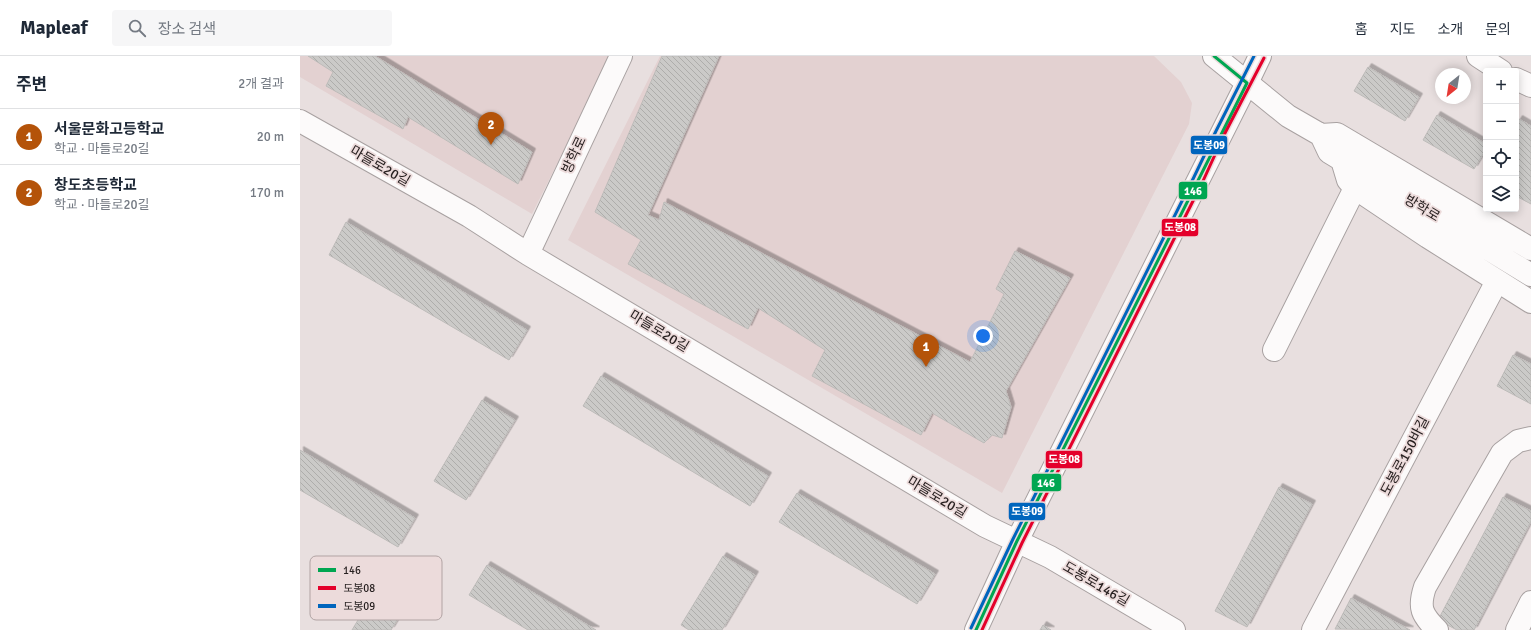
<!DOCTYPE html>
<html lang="ko">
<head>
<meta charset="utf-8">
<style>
	:root { --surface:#fff; --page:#f6f6f7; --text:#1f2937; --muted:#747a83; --line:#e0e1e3; --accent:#b45309 }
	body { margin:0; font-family:Signika,"Noto Sans KR",sans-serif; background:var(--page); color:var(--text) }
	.controls { position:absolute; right:12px; top:12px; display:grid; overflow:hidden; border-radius:4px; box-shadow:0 2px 10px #0003 }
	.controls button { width:36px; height:36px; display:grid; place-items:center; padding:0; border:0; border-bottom:1px solid var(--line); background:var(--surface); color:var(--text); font:20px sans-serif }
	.compass { position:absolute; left:1135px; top:12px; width:36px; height:36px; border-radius:50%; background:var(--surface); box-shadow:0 2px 10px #0003; rotate:210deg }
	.you { position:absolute; left:683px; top:280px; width:14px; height:14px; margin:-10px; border:3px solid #fff; border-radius:50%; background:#1a73e8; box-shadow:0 0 0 6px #1a73e833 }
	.badge { display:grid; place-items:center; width:26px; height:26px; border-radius:50%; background:var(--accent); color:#fff; font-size:13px; font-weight:700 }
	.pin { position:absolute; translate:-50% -33px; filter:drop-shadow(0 1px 2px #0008) }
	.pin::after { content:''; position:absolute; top:21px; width:14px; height:12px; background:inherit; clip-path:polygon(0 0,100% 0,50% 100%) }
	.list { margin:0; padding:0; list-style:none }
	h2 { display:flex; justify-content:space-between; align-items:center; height:52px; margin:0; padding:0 16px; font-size:17px }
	h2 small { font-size:13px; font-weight:400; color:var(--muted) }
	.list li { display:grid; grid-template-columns:26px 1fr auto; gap:12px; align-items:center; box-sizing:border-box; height:56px; padding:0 16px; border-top:1px solid var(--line) }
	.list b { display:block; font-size:15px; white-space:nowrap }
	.list p { margin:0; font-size:13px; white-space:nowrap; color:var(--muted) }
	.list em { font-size:13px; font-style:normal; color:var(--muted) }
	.icon { flex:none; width:22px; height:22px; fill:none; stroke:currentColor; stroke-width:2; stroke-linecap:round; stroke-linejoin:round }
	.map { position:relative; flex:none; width:1231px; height:574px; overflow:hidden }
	header { display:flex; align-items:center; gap:24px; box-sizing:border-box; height:56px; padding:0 20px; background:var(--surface); border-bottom:1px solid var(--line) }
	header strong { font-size:19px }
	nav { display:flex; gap:22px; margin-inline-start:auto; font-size:14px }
	.search { width:280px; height:36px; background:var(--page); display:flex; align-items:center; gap:10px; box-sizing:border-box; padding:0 14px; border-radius:4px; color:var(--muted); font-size:15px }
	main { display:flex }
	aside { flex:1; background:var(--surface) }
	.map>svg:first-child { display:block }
	.built { fill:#e3d1d1 }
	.building { fill:url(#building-back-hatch); stroke:#bdbbb9; filter:url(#shadow) }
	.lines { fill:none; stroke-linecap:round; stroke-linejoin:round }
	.minor-casing { stroke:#a8a1a1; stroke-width:24 }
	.major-casing { stroke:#a8a1a1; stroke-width:24 }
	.minor { stroke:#fcfafa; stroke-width:22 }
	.major { stroke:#fcfafa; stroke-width:22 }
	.bus-1-casing { stroke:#ecdbdb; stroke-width:6 }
	.bus-2-casing { stroke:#ecdbdb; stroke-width:6 }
	.bus-3-casing { stroke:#ecdbdb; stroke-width:6 }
	.bus-1 { stroke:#00a651; stroke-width:3 }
	.bus-2 { stroke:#e4002b; stroke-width:3 }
	.bus-3 { stroke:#0065bd; stroke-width:3 }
	.labels { text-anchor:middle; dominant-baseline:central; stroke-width:3.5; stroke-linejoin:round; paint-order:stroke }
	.street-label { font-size:14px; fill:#261f1f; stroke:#ecdbdb }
	.key { fill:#ecdbdb; stroke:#b1a3a3; stroke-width:1 }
	.key-label { font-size:11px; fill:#261f1f }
	.line-badge { stroke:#ecdbdb; stroke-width:1.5 }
	.badge-label { font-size:11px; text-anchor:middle; font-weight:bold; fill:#fff }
</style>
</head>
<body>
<header>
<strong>Mapleaf</strong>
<div class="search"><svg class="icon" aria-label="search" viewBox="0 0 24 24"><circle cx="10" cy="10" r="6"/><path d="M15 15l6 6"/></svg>장소 검색</div>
<nav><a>홈</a><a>지도</a><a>소개</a><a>문의</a></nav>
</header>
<main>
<aside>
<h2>주변<small>2개 결과</small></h2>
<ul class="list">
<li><span class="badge">1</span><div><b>서울문화고등학교</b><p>학교 · 마들로20길</p></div><em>20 m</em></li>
<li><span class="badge">2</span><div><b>창도초등학교</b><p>학교 · 마들로20길</p></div><em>170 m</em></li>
</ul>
</aside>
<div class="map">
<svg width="1231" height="574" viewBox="0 0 1231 574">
	<defs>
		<pattern id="building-back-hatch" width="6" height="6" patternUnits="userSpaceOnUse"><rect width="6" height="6" fill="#cbcac8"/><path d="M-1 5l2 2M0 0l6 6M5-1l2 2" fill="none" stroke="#aeadab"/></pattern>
		<filter id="shadow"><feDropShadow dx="3.5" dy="-3.5" stdDeviation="0" flood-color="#0004"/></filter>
	</defs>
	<rect width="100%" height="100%" fill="#e8dfdf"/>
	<path class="built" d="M 0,0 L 311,0 L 232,158 L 0,21 Z
		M 360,0 L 854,0 L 881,26 L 892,47 L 889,68 L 702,437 L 268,184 Z"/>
	<path class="building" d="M 8,0 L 75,0 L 232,96 L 218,128 L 108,61 L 103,73 L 26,30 L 33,16 Z
		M 362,0 L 419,0 L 348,159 L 359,164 L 364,146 L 670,306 L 704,238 L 696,233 L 715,195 L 770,222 L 706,335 L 711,351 L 702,382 L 692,379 L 684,387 L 632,357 L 621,379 L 512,320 L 525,294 L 458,252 L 448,273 L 328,208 L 341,184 L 295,156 Z
		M 1068,11 L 1119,41 L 1105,65 L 1054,35 Z
		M 1137,59 L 1186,88 L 1186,93 L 1174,113 L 1123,84 Z
		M 1219,63 L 1231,70 L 1231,148 L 1216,140 L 1216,68 Z
		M 46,166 L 227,274 L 209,304 L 29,199 Z
		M 1213,299 L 1231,308 L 1231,348 L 1197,330 Z
		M 301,320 L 468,420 L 450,450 L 283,350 Z
		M 182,344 L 215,364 L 166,444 L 134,425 Z
		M 0,394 L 115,462 L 98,491 L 0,434 Z
		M 979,431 L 1012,448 L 947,571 L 915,555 Z
		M 497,437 L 635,518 L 617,548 L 479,466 Z
		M 1203,441 L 1231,455 L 1231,465 L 1174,574 L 1157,574 L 1138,564 Z
		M 423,500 L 455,519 L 422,574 L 389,574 L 381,569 Z
		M 187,509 L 296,574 L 228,574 L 169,539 Z
		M 82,524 L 111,541 L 91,574 L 52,574 Z
		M 1051,542 L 1110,574 L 1035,573 Z
		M 743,569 L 751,574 L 740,574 Z"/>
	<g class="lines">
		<g class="minor-casing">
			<path id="minor" d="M 1178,0 L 1201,15
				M 1216,23 L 1231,30
				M 0,65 L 169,160 L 228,198 L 685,470 L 750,501 L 874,574
				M 228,198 L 321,0
				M 974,294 L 1055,132
				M 676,574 L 717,485 L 947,27
				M 1013,574 L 1197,225
				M 1137,574 C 1122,559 1118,552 1125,531 L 1202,397 L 1218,385 L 1231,382
				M 1217,574 L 1231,546"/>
		</g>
		<g class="major-casing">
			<path id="major" d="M 914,0 L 988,60 L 1021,79 L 1037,78 L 1231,193
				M 947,27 L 960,0
				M 1021,79 L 1029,96 L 1231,219
				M 1042,104 L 1048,124 L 1055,132 L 1128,181 L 1231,246"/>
		</g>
		<use href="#minor" class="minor"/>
		<use href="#major" class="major"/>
		<g class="bus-1-casing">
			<path id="bus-1" d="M 676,574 L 717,485 L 947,27 L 914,0"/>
		</g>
		<g class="bus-2-casing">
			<path id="bus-2" d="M 682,574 L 722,487 L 903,125 L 924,79 L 964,2"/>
		</g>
		<g class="bus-3-casing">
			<path id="bus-3" d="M 671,572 L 713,483 L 894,121 L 916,75 L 954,0"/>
		</g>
		<use href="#bus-1" class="bus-1"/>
		<use href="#bus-2" class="bus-2"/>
		<use href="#bus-3" class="bus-3"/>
	</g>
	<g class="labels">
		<g class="street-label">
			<text transform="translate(274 99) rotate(-65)">방학로</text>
			<text transform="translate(80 110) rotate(30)">마들로20길</text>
			<text transform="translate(1122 152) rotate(31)">방학로</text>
			<text transform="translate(359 275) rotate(31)">마들로20길</text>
			<text transform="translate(1105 400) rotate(-62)">도봉로150바길</text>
			<text transform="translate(637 441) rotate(31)">마들로20길</text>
			<text transform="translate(796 528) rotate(30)">도봉로146길</text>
		</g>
	</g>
	<rect x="10" y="500" width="132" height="64" rx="6" class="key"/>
	<rect x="18" y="512" width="18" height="4" fill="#00a651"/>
	<rect x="18" y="530" width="18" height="4" fill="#e4002b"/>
	<rect x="18" y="548" width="18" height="4" fill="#0065bd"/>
	<g class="key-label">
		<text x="43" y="518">146</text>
		<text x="43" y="536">도봉08</text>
		<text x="43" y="554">도봉09</text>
	</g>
	<g class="line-badge">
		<rect x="890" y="79" width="38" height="20" rx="4" fill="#0065bd"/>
		<rect x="878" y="125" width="30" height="19" rx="4" fill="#00a651"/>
		<rect x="861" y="162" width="38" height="19" rx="4" fill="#e4002b"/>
		<rect x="745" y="394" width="38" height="19" rx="4" fill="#e4002b"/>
		<rect x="731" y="417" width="31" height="19" rx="4" fill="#00a651"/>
		<rect x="708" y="446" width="38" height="19" rx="4" fill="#0065bd"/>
	</g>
	<g class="badge-label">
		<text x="909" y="93">도봉09</text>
		<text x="893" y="139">146</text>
		<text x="880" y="175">도봉08</text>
		<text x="764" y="407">도봉08</text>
		<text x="746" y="431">146</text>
		<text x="727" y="459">도봉09</text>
	</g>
</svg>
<div class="controls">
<button>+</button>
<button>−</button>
<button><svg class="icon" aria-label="locate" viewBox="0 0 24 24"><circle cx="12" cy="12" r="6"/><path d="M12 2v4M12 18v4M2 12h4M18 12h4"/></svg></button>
<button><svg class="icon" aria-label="layers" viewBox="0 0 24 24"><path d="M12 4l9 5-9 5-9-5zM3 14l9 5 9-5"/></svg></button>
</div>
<svg class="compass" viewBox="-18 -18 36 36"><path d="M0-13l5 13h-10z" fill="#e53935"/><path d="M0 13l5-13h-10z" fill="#747a83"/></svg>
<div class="you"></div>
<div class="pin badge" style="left:626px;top:311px">1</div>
<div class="pin badge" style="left:191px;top:89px">2</div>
</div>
</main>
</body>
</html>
